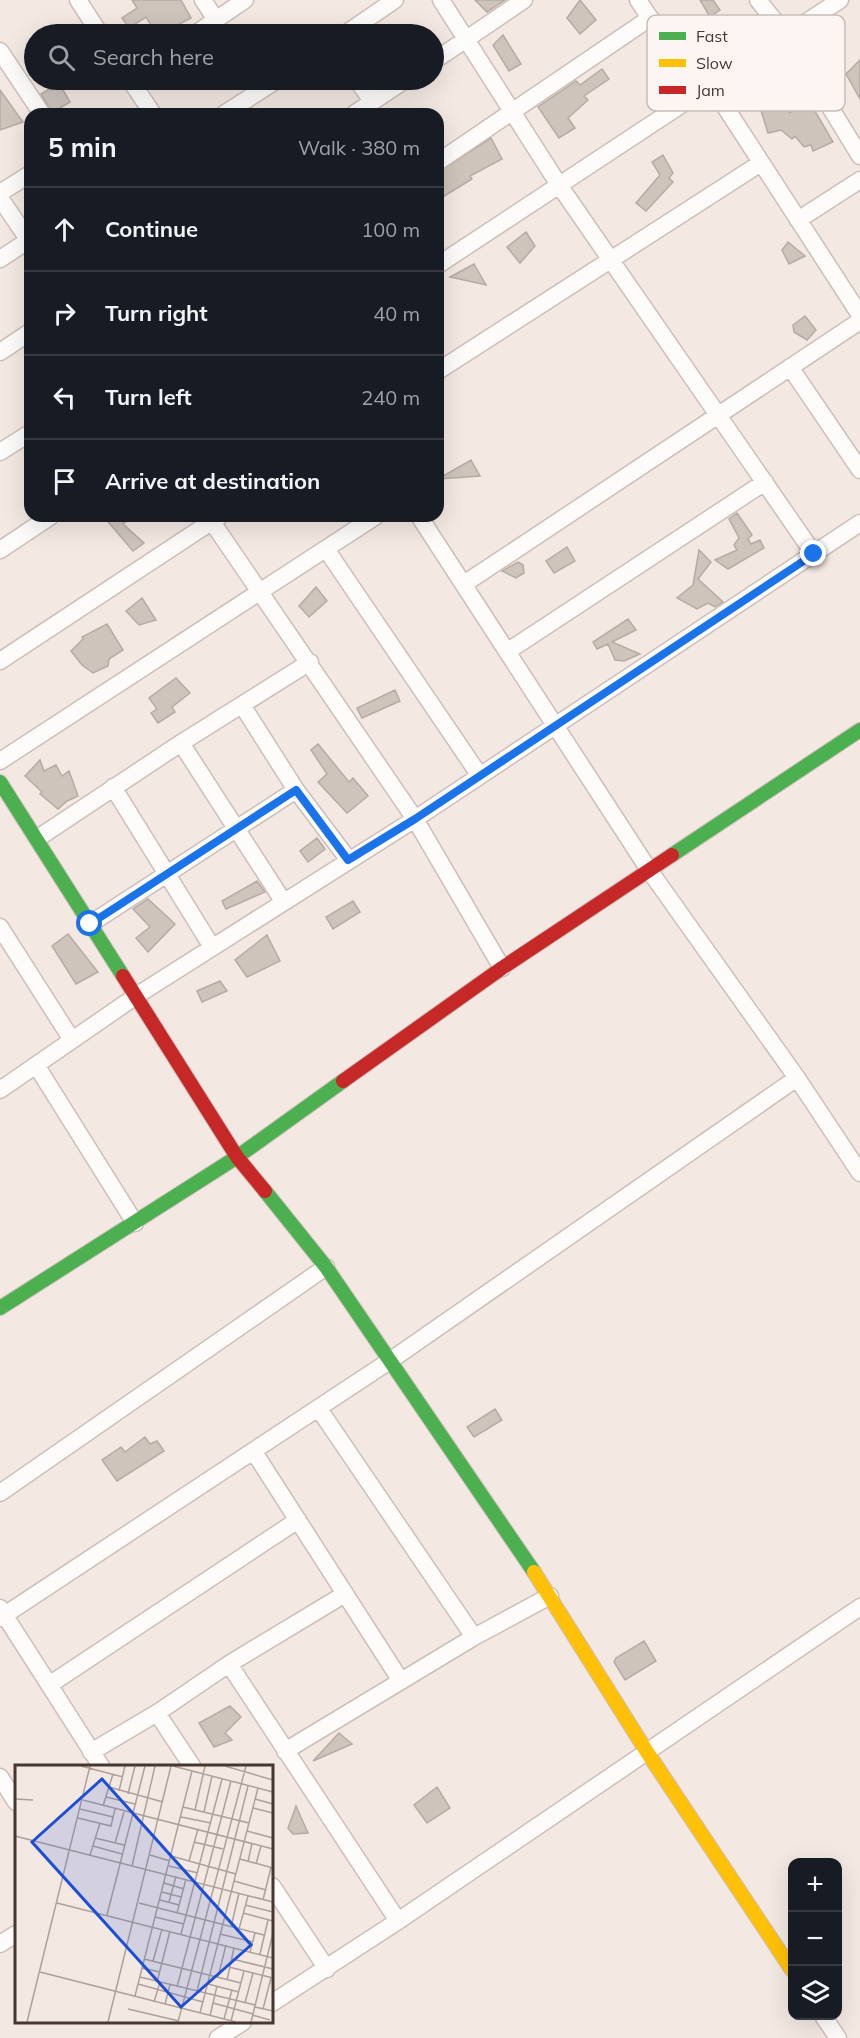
<!DOCTYPE html>
<html lang="en">
<head>
<meta charset="utf-8">
<style>
	:root { --surface:#171b24; --page:#20242c; --text:#f1f3f6; --muted:#9ea1a6; --line:#363941 }
	body { margin:0; font-family:Mulish,sans-serif; background:var(--page); color:var(--text) }
	.controls { position:absolute; right:18px; bottom:18px; display:grid; overflow:hidden; border-radius:12px; box-shadow:0 6px 24px #0002 }
	.controls button { width:54px; height:54px; display:grid; place-items:center; padding:0; border:0; border-bottom:2px solid var(--line); background:var(--surface); color:var(--text); font:30px sans-serif }
	.stop { position:absolute; width:18px; height:18px; margin:-14px; border:4px solid #1a73e8; border-radius:50%; background:#fff }
	.stop.end { background:#1a73e8; border-color:#fff; box-shadow:0 2px 6px #0008 }
	.list { margin:0; padding:0; list-style:none }
	h2 { display:flex; justify-content:space-between; align-items:center; height:78px; margin:0; padding:0 24px; font-size:26px }
	h2 small { font-size:20px; font-weight:400; color:var(--muted) }
	.list li { display:grid; grid-template-columns:39px 1fr auto; gap:18px; align-items:center; box-sizing:border-box; height:84px; padding:0 24px; border-top:2px solid var(--line) }
	.list b { display:block; font-size:22px; white-space:nowrap }
	.list em { font-size:20px; font-style:normal; color:var(--muted) }
	.icon { flex:none; width:33px; height:33px; fill:none; stroke:currentColor; stroke-width:2; stroke-linecap:round; stroke-linejoin:round }
	.map { position:relative; flex:none; width:860px; height:2038px; overflow:hidden }
	.search { position:absolute; background:var(--surface); box-shadow:0 6px 24px #0002; left:24px; top:24px; width:420px; height:66px; display:flex; align-items:center; gap:15px; box-sizing:border-box; padding:0 21px; border-radius:33px; color:var(--muted); font-size:22px }
	.panel { position:absolute; background:var(--surface); box-shadow:0 6px 24px #0002; left:24px; top:108px; width:420px; height:414px; border-radius:18px }
	.map>svg:first-child { display:block }
	.building { fill:#cec4bc; stroke:#b5aca4; stroke-width:1.5 }
	.lines { fill:none; stroke-linecap:round; stroke-linejoin:round }
	.street-casing { stroke:#ccbfba; stroke-width:19 }
	.fast-casing { stroke:#ccbfba; stroke-width:16 }
	.slow-casing { stroke:#ccbfba; stroke-width:16 }
	.jam-casing { stroke:#ccbfba; stroke-width:16 }
	.street { stroke:#fdfcfb; stroke-width:16 }
	.fast { stroke:#4caf50; stroke-width:14 }
	.slow { stroke:#ffc107; stroke-width:14 }
	.jam { stroke:#c62828; stroke-width:14 }
	.route { stroke:#1a73e8; stroke-width:8 }
	.inset-road { fill:none; stroke:#aea19b; stroke-width:1.5 }
	.view { fill:#1d4ed8; fill-opacity:0.15; stroke:#1d4ed8; stroke-width:3 }
	.inset-edge { fill:none; stroke:#463730; stroke-width:3 }
	.key { fill:#fdf5f2; stroke:#c6bcb8; stroke-width:1.5 }
	.key-label { font-size:16px; fill:#463730 }
</style>
</head>
<body>
<div class="map">
<svg width="860" height="2038" viewBox="0 0 860 2038">
	<rect width="100%" height="100%" fill="#f4e8e2"/>
	<path class="building" d="M 132,0 L 181,0 L 191,18 L 170,29 L 167,26 L 156,33 L 146,17 L 129,28 L 122,18 L 137,8 Z
		M 475,0 L 505,0 L 487,12 Z
		M 580,0 L 596,20 L 580,34 L 567,18 Z
		M 700,0 L 713,0 L 720,10 L 710,17 Z
		M 503,35 L 521,64 L 509,71 L 493,45 Z
		M 860,60 L 860,99 L 846,74 Z
		M 602,69 L 609,79 L 584,96 L 588,100 L 568,118 L 575,128 L 559,138 L 538,107 L 576,81 L 580,85 Z
		M 59,83 L 70,102 L 52,113 L 41,94 Z
		M 0,90 L 23,122 L 0,130 Z
		M 778,94 L 790,113 L 808,99 L 833,142 L 813,151 L 811,145 L 804,147 L 795,136 L 792,139 L 781,130 L 768,133 L 758,101 Z
		M 491,138 L 502,159 L 470,176 L 472,179 L 438,200 L 438,172 Z
		M 663,155 L 673,173 L 669,178 L 673,182 L 646,211 L 636,203 L 660,175 L 652,162 Z
		M 526,232 L 535,246 L 520,263 L 507,247 Z
		M 788,242 L 805,256 L 789,264 L 782,250 Z
		M 474,264 L 486,285 L 450,277 Z
		M 805,316 L 816,330 L 807,340 L 794,332 L 793,325 Z
		M 471,460 L 480,476 L 438,479 Z
		M 737,513 L 752,535 L 748,539 L 751,544 L 760,540 L 764,548 L 728,569 L 715,560 L 737,550 L 734,545 L 739,538 L 729,519 Z
		M 103,516 L 133,516 L 123,524 L 144,543 L 133,551 Z
		M 567,547 L 575,561 L 554,573 L 546,561 Z
		M 699,550 L 711,562 L 698,579 L 723,602 L 715,607 L 708,603 L 697,609 L 677,598 L 693,585 Z
		M 518,562 L 523,565 L 524,573 L 516,578 L 502,571 Z
		M 316,587 L 327,601 L 309,617 L 299,606 Z
		M 142,598 L 156,620 L 139,625 L 126,611 Z
		M 628,619 L 636,630 L 612,642 L 640,654 L 624,661 L 615,660 L 608,644 L 597,649 L 593,642 Z
		M 107,624 L 123,650 L 109,659 L 108,666 L 93,673 L 82,665 L 71,651 L 83,639 L 82,637 Z
		M 176,678 L 190,693 L 172,707 L 175,712 L 158,723 L 151,713 L 157,709 L 149,698 Z
		M 395,690 L 400,701 L 362,718 L 357,708 Z
		M 318,744 L 349,782 L 353,778 L 368,796 L 347,813 L 318,782 L 327,774 L 311,750 Z
		M 40,760 L 44,771 L 56,765 L 62,776 L 69,771 L 78,796 L 67,801 L 58,809 L 40,794 L 42,792 L 25,776 Z
		M 317,838 L 325,849 L 308,862 L 300,851 Z
		M 257,881 L 265,892 L 226,909 L 222,901 Z
		M 148,899 L 175,924 L 148,952 L 136,938 L 150,927 L 133,909 Z
		M 353,901 L 360,912 L 333,929 L 326,917 Z
		M 68,934 L 98,972 L 76,984 L 52,946 Z
		M 267,935 L 280,961 L 247,977 L 235,960 Z
		M 220,981 L 227,991 L 202,1002 L 197,991 Z
		M 495,1409 L 502,1420 L 474,1437 L 467,1427 Z
		M 145,1437 L 150,1444 L 157,1441 L 164,1451 L 117,1481 L 102,1460 L 121,1447 L 125,1452 Z
		M 644,1641 L 656,1661 L 625,1680 L 614,1662 L 616,1658 Z
		M 230,1706 L 241,1717 L 225,1733 L 232,1740 L 214,1747 L 199,1723 Z
		M 339,1733 L 352,1744 L 313,1761 Z
		M 437,1787 L 450,1808 L 427,1823 L 414,1805 Z
		M 296,1806 L 308,1833 L 293,1834 L 288,1828 Z"/>
	<g class="lines">
		<g class="street-casing">
			<path id="street" d="M 78,0 L 100,34
				M 203,0 L 216,20
				M 441,0 L 559,185 L 814,554
				M 638,0 L 650,18 L 711,85 L 860,315
				M 758,0 L 786,35 L 860,156
				M 195,34 L 245,0
				M 345,34 L 395,0
				M 0,51 L 42,114
				M 434,61 L 524,0
				M 130,80 L 153,114
				M 357,80 L 372,101
				M 224,114 L 277,80
				M 354,114 L 405,80
				M 438,162 L 650,18
				M 0,193 L 30,174
				M 0,198 L 30,242
				M 798,220 L 860,180
				M 0,259 L 29,240
				M 438,265 L 840,0
				M 0,352 L 30,332
				M 790,367 L 860,470
				M 438,371 L 761,163
				M 0,452 L 30,433
				M 208,516 L 415,819 L 502,968
				M 419,516 L 649,870 L 797,1078 L 860,1173
				M 326,549 L 480,776
				M 0,550 L 51,516
				M 464,584 L 860,321
				M 508,651 L 765,482
				M 0,661 L 220,516
				M 242,705 L 296,790 L 348,859
				M 181,743 L 283,901
				M 0,761 L 376,516
				M 113,787 L 212,947
				M 38,838 L 181,743 L 310,662
				M 90,924 L 296,790
				M 0,927 L 72,1040
				M 36,1065 L 135,1223
				M 0,1090 L 136,996 L 415,819 L 860,523
				M 319,1409 L 474,1637
				M 254,1452 L 401,1681
				M 0,1493 L 326,1267
				M 0,1608 L 101,1766
				M 0,1618 L 391,1360 L 797,1078
				M 229,1664 L 345,1594
				M 49,1685 L 298,1520
				M 157,1713 L 192,1766
				M 285,1751 L 474,1637 L 550,1596
				M 91,1752 L 157,1713 L 229,1664 L 398,1921
				M 0,1777 L 16,1802
				M 272,1886 L 327,1969
				M 0,1944 L 16,1934
				M 272,2003 L 398,1921 L 860,1607
				M 823,2016 L 838,2038
				M 218,2038 L 243,2022"/>
		</g>
		<g class="fast-casing">
			<path id="fast" d="M 0,782 L 123,976
				M 672,855 L 860,730
				M 265,1191 L 326,1267 L 534,1572
				M 0,1308 L 237,1157 L 343,1081"/>
		</g>
		<g class="slow-casing">
			<path id="slow" d="M 534,1572 L 647,1752 L 792,1970"/>
		</g>
		<g class="jam-casing">
			<path id="jam" d="M 123,976 L 237,1157 L 265,1191
				M 343,1081 L 502,968 L 672,855"/>
		</g>
		<use href="#street" class="street"/>
		<use href="#fast" class="fast"/>
		<use href="#slow" class="slow"/>
		<use href="#jam" class="jam"/>
	</g>
	<g class="lines">
		<path class="route" d="M 90,924 L 296,790 L 348,860 L 415,819 L 814,554"/>
	</g>
	<g transform="translate(15 1765)">
		<rect width="258" height="258" fill="#f4e8e2"/>
		<path class="inset-road" d="M 66,1 L 108,12M 158,1 L 258,27M 210,1 L 258,15M 94,22 L 148,37M 104,26 L 110,1M 113,29 L 120,1M 91,32 L 120,39M 0,34 L 18,35M 240,34 L 258,39M 68,35 L 258,84M 88,41 L 98,9M 168,42 L 234,58M 238,43 L 258,48M 65,44 L 98,52M 180,45 L 190,1M 189,47 L 197,11M 166,52 L 196,58M 63,53 L 96,61 L 100,44M 232,66 L 258,73M 0,71 L 258,137M 80,73 L 109,80M 179,77 L 208,84M 100,78 L 109,47M 78,81 L 107,89M 75,90 L 85,58M 135,90 L 155,96M 156,91 L 221,109M 225,94 L 258,103M 174,96 L 183,64M 233,97 L 237,78M 241,99 L 246,81M 117,101 L 140,1M 154,101 L 183,108M 219,116 L 251,125M 149,118 L 169,124M 147,127 L 166,132M 145,135 L 164,140M 248,135 L 256,102M 154,137 L 161,111M 42,138 L 258,193M 124,138 L 249,170M 230,140 L 258,147M 162,148 L 171,114M 228,148 L 258,156M 92,150 L 130,1M 140,152 L 169,159M 216,162 L 224,128M 224,164 L 233,131M 166,169 L 207,14M 205,169 L 238,177M 235,187 L 240,168M 245,189 L 253,155M 129,194 L 226,218M 217,194 L 258,204M 138,196 L 147,164M 214,202 L 258,213M 127,203 L 145,207M 25,207 L 221,257M 125,212 L 240,240M 203,212 L 211,180M 212,215 L 219,183M 142,217 L 155,166M 123,219 L 188,237M 193,219 L 224,227M 162,222 L 216,16M 182,226 L 233,21M 120,231 L 177,6M 139,237 L 145,217M 198,238 L 238,249M 230,238 L 238,208M 150,239 L 155,220M 240,242 L 258,246M 113,244 L 164,256M 248,244 L 256,213M 185,248 L 243,23M 237,250 L 255,255M 195,251 L 202,221M 209,254 L 217,225M 216,256 L 229,206M 12,257 L 75,1M 93,257 L 156,1M 163,257 L 231,1M 236,257 L 258,168"/>
		<path class="view" d="M 87,14 L 236,180 L 166,242 L 17,77 Z"/>
		<rect width="258" height="258" class="inset-edge"/>
	</g>
	<rect x="647" y="15" width="198" height="96" rx="9" class="key"/>
	<rect x="659" y="32" width="27" height="8" fill="#4caf50"/>
	<rect x="659" y="59" width="27" height="8" fill="#ffc107"/>
	<rect x="659" y="86" width="27" height="8" fill="#c62828"/>
	<g class="key-label">
		<text x="696" y="42">Fast</text>
		<text x="696" y="69">Slow</text>
		<text x="696" y="96">Jam</text>
	</g>
</svg>
<div class="controls">
<button>+</button>
<button>−</button>
<button><svg class="icon" aria-label="layers" viewBox="0 0 24 24"><path d="M12 4l9 5-9 5-9-5zM3 14l9 5 9-5"/></svg></button>
</div>
<div class="stop" style="left:90px;top:924px"></div>
<div class="stop end" style="left:814px;top:554px"></div>
<div class="search"><svg class="icon" aria-label="search" viewBox="0 0 24 24"><circle cx="10" cy="10" r="6"/><path d="M15 15l6 6"/></svg>Search here</div>
<section class="panel">
<h2>5 min<small>Walk · 380 m</small></h2>
<ul class="list">
<li><svg class="icon" aria-label="ahead" viewBox="0 0 24 24"><path d="M12 20V5M6 11l6-6 6 6"/></svg><div><b>Continue</b></div><em>100 m</em></li>
<li><svg class="icon" aria-label="right" viewBox="0 0 24 24"><path d="M7 20v-9h11M14 6l5 5-5 5"/></svg><div><b>Turn right</b></div><em>40 m</em></li>
<li><svg class="icon" aria-label="left" viewBox="0 0 24 24"><path d="M17 20v-9H6M10 6l-5 5 5 5"/></svg><div><b>Turn left</b></div><em>240 m</em></li>
<li><svg class="icon" aria-label="arrive" viewBox="0 0 24 24"><path d="M6 21V4h12l-3 4 3 4H6"/></svg><div><b>Arrive at destination</b></div></li>
</ul>
</section>
</div>
</body>
</html>
